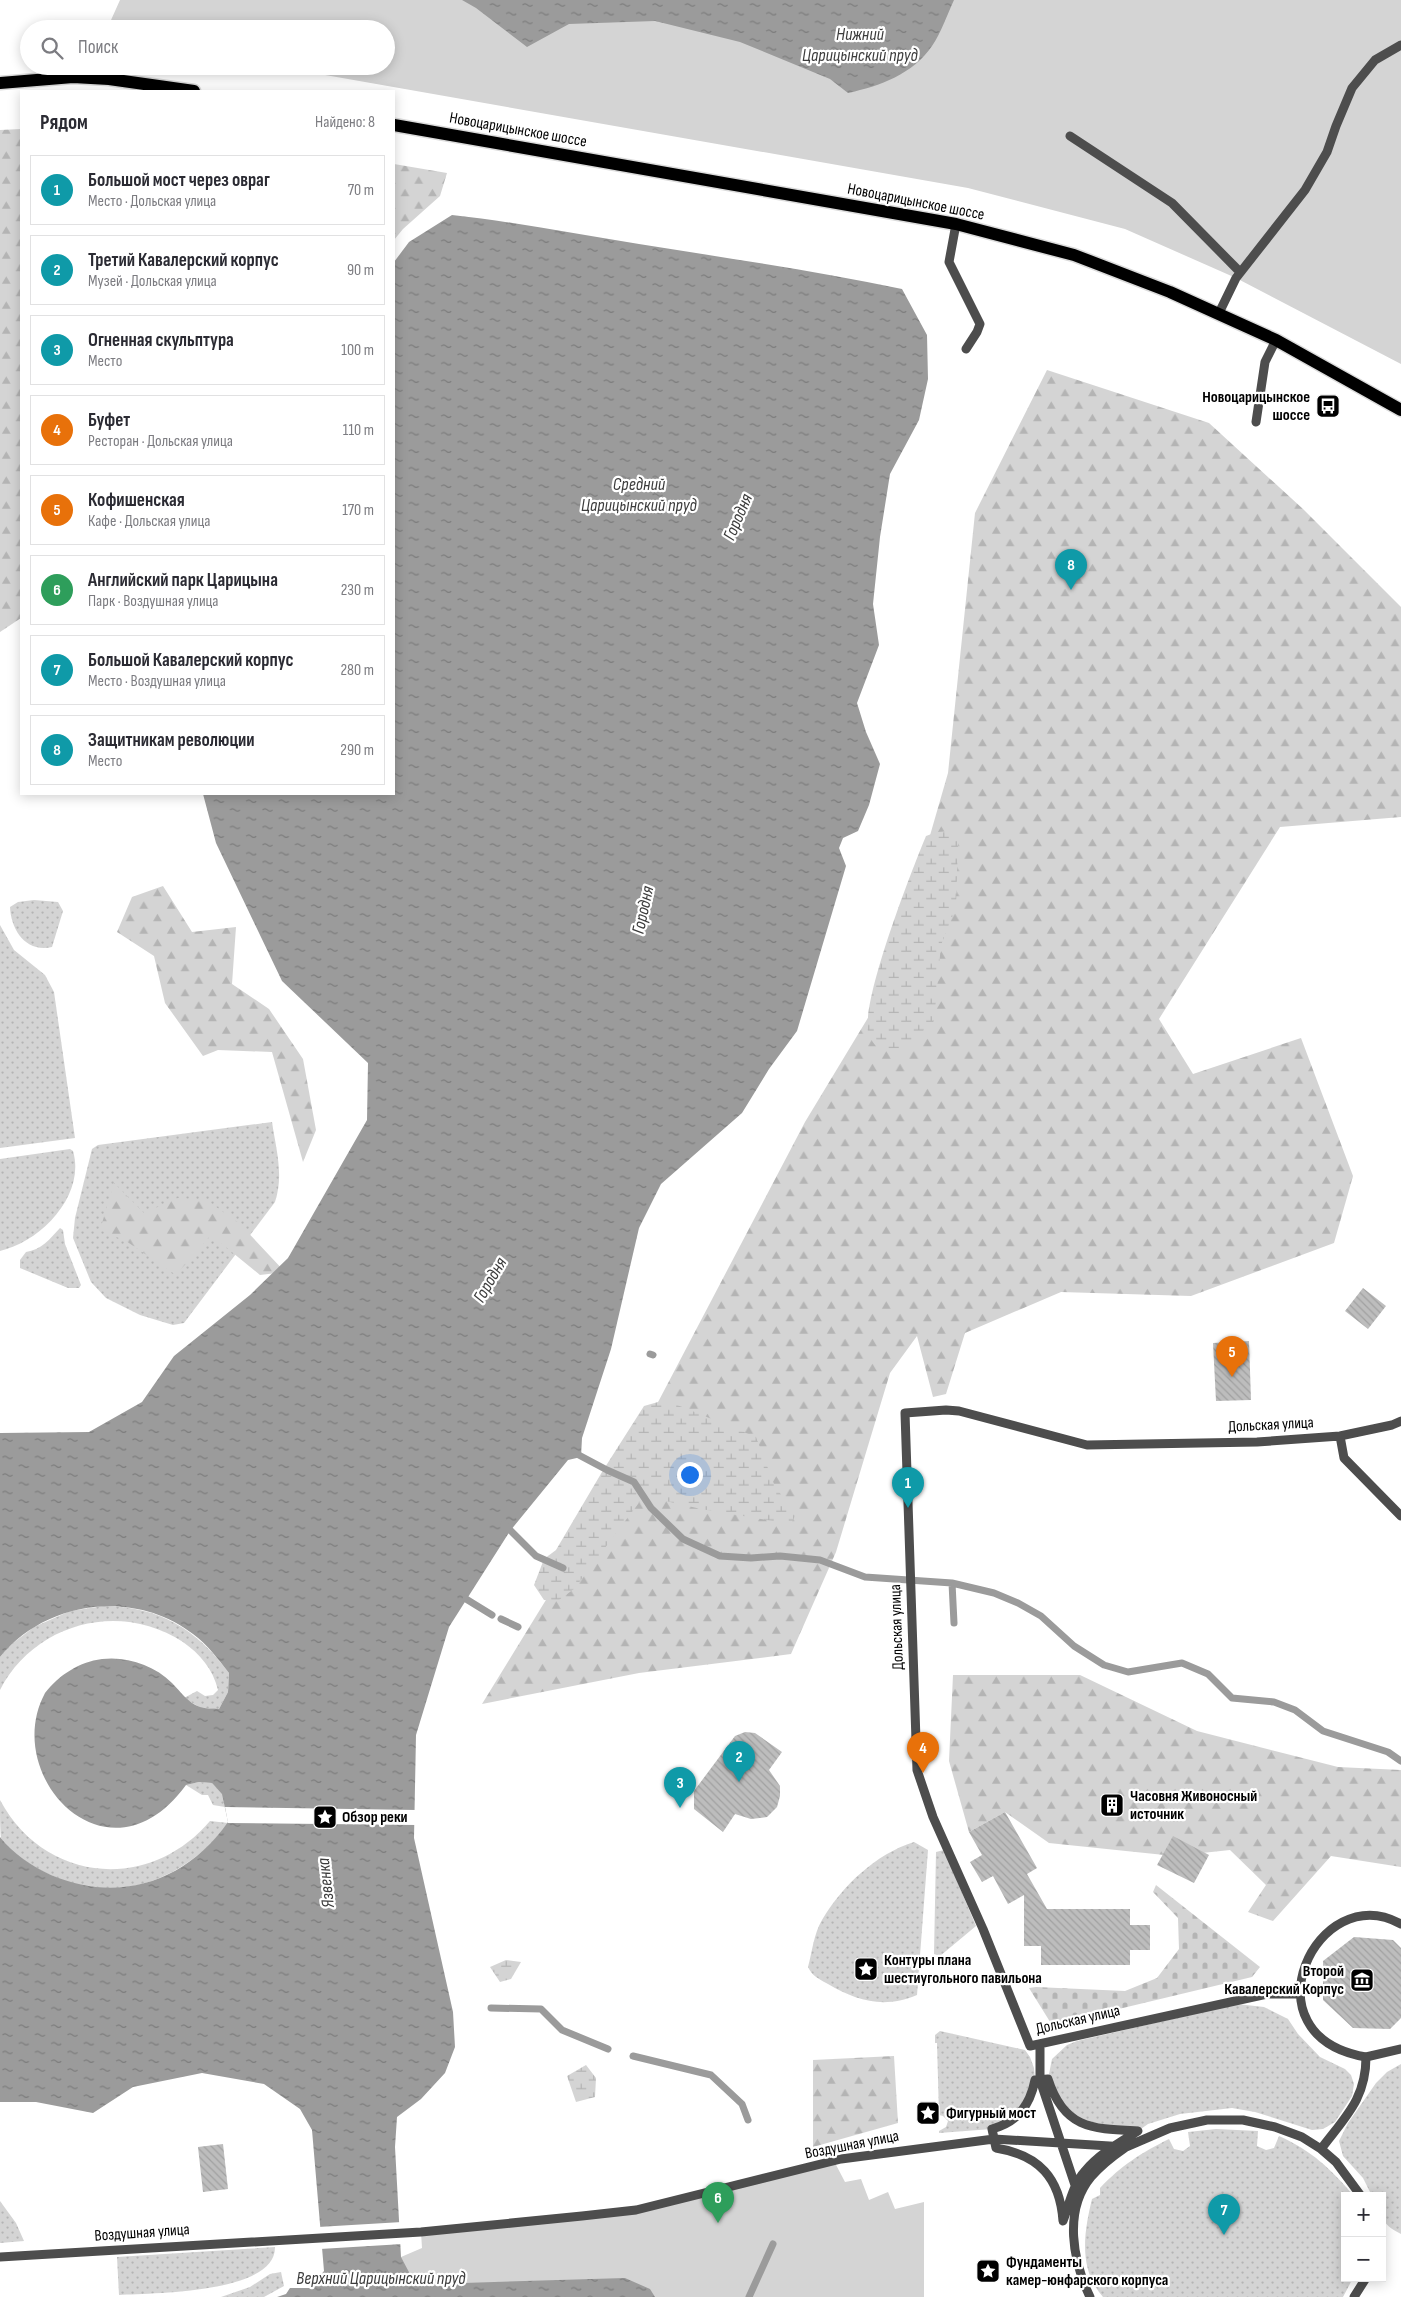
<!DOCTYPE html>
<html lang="ru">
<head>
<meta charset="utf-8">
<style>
	:root { --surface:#fff; --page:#f7f7f7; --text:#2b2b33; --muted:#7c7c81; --line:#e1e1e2; --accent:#000 }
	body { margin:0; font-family:"Sofia Sans Condensed",sans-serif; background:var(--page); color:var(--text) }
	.controls { position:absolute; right:15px; bottom:15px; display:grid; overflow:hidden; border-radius:0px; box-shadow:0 2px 12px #0003 }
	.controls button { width:45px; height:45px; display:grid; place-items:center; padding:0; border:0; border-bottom:1px solid var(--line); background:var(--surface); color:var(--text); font:25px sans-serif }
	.you { position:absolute; left:689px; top:1474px; width:18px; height:18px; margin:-12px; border:4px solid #fff; border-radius:50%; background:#1a73e8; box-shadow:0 0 0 8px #1a73e833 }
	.badge { display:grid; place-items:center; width:32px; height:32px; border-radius:50%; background:var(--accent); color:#fff; font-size:16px; font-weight:700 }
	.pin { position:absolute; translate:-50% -41px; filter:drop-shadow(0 1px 2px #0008) }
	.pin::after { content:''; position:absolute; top:26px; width:18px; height:15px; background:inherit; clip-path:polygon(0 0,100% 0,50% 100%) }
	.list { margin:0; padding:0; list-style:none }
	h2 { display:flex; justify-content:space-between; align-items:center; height:65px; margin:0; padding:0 20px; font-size:21px }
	h2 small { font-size:16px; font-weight:400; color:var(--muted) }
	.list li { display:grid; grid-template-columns:32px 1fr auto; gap:15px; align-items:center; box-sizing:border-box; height:70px; margin:0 10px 10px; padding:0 10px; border:1px solid var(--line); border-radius:0px }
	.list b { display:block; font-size:19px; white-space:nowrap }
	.list p { margin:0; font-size:16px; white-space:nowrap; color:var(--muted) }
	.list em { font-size:16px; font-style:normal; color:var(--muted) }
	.icon { flex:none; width:28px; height:28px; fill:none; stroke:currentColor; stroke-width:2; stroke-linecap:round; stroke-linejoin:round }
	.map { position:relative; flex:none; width:1401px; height:2297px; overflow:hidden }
	.search { position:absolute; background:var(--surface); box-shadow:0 2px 12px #0003; left:20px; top:20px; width:375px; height:55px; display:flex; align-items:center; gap:12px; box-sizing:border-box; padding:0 18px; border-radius:28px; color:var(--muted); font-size:19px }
	.panel { position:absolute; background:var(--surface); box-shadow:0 2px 12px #0003; left:20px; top:90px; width:375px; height:705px; border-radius:0px }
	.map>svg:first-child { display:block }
	.grass { fill:url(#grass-dots) }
	.forest { fill:url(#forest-firs) }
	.wetland { fill:url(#wetland-marsh) }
	.cemetery { fill:url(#cemetery-stones) }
	.park { fill:#d4d4d4 }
	.water { fill:url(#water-ripples) }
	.pier { fill:#fff }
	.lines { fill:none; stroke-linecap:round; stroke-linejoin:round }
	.stream { stroke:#9b9b9b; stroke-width:7 }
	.building { fill:url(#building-back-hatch) }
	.major-casing { stroke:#dbdbdb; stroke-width:15 }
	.minor { stroke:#4d4d4d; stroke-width:9 }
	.major { stroke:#000; stroke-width:12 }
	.labels { text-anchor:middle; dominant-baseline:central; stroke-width:4.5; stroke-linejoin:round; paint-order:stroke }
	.street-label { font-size:16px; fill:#000; stroke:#fff }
	.poi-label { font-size:16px; font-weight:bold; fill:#000; stroke:#fff; text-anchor:start }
	.water-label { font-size:18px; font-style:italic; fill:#3c3c3c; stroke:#fff }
</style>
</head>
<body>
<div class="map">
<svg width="1401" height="2297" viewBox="0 0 1401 2297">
	<defs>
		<pattern id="grass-dots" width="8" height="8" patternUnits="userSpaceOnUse" patternTransform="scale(1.25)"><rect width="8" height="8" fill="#d4d4d4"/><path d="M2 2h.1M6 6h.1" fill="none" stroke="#b4b4b4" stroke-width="1.8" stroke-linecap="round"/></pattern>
		<pattern id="forest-firs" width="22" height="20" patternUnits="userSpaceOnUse" patternTransform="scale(1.25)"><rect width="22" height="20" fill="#d4d4d4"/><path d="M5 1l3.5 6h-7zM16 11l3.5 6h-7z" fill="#b4b4b4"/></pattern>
		<pattern id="wetland-marsh" width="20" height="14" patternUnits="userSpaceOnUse" patternTransform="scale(1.25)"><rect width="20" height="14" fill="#d4d4d4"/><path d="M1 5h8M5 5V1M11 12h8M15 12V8" fill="none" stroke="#b4b4b4"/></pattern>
		<pattern id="cemetery-stones" width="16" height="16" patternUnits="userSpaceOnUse" patternTransform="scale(1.25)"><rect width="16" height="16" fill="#d4d4d4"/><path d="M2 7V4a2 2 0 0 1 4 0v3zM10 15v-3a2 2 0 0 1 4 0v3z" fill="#b4b4b4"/></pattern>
		<pattern id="water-ripples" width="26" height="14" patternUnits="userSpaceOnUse" patternTransform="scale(1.25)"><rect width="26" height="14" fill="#9b9b9b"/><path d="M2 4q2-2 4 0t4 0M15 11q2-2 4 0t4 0" fill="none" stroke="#7c7c7c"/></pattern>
		<pattern id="building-back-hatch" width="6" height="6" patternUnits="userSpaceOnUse" patternTransform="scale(1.25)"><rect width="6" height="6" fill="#bdbdbd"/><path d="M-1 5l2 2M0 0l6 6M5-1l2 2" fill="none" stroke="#a1a1a1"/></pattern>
	</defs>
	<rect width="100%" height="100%" fill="#fff"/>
	<path class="grass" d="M 34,900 L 58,902 L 63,911 L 52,947 C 26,953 11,930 10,907 L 18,902 Z
		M 0,925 L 14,950 L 45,975 L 54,992 L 75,1138 L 0,1148 Z
		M 272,1122 C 276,1149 284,1175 275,1202 L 184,1323 L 173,1325 L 140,1315 L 106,1298 L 91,1282 L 73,1238 L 75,1218 L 92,1149 L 98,1145 Z
		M 70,1149 L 73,1151 C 86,1195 41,1242 0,1251 L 0,1159 Z
		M 60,1228 L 63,1230 L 65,1244 L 81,1285 L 79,1288 L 68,1288 L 20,1268 L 20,1260 L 26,1252 C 41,1250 50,1239 60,1228 Z
		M 104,1606 C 161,1607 196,1629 229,1673 L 228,1692 L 219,1709 L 201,1708 L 184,1698 L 197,1691 L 205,1696 L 213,1695 L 218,1690 C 213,1669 200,1654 183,1642 C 120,1600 34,1623 0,1690 L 0,1657 L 9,1646 L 34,1627 L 70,1611 Z
		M 199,1782 L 212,1783 L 223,1794 L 225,1807 L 213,1805 L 208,1795 L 202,1795 L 186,1785 Z
		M 0,1800 C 45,1884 150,1892 210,1821 L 228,1823 C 194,1871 131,1902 71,1883 C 62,1881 54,1876 46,1873 C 34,1867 7,1851 1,1838 C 0,1829 0,1810 0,1800 Z
		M 914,1842 L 928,1850 L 917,1995 C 884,2009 857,2001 828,1984 C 819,1979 812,1976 808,1967 C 812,1952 814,1933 822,1920 C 843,1885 876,1854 914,1842 Z
		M 944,1850 L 976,1926 L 940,1956 L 934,1954 L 936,1852 Z
		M 1237,2004 L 1264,2007 L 1288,2019 L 1298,2034 L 1320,2057 L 1345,2069 L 1351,2075 L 1354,2084 L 1352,2096 L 1335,2122 L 1323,2129 L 1312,2130 L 1255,2112 L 1232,2108 L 1180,2114 L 1148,2124 L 1138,2131 L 1099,2130 L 1066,2113 L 1048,2079 L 1052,2059 L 1067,2045 L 1077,2041 Z
		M 940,2031 L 1025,2050 L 1030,2057 L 1034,2068 L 1035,2080 L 1026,2107 L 992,2129 L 939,2133 L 939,2131 L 946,2127 L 948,2121 L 943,2116 L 939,2115 L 937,2043 L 935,2043 L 935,2035 Z
		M 1401,2064 L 1401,2234 C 1380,2224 1382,2217 1382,2196 L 1372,2196 L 1363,2178 L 1343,2156 L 1339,2141 L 1348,2123 L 1376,2083 L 1387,2072 Z
		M 1216,2129 L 1258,2131 L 1257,2146 L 1266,2150 L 1274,2148 L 1279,2136 C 1312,2151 1330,2168 1354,2196 L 1345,2196 L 1345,2278 L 1353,2278 L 1343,2297 L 1103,2297 C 1078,2269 1084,2232 1092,2199 L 1100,2195 L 1100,2188 C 1122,2165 1141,2153 1169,2139 L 1174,2149 L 1183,2151 L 1190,2146 L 1188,2132 Z
		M 0,2201 L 16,2223 L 24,2241 L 0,2243 Z
		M 275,2247 C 276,2294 151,2293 119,2295 L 117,2257 Z
		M 281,2272 L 284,2286 L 264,2297 L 221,2297 L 250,2287 L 270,2274 Z"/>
	<path class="forest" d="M 21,129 L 21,618 L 0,632 L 0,130 Z
		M 394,164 L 447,173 L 440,196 L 403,229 L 394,240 Z
		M 1047,370 L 1209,423 L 1303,509 L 1401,607 L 1401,817 L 1280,827 L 1159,1019 L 1193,1074 L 1301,1038 L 1353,1176 L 1334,1243 L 1191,1296 L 1061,1292 L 965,1333 L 946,1394 L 933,1397 L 917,1336 L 890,1373 L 836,1552 L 791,1654 L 639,1673 L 482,1704 L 603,1507 L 805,1122 L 886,988 L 948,773 L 975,513 Z
		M 163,886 L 192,932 L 236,927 L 232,984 L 269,1009 L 303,1059 L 316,1130 L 303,1162 L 272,1052 L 218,1050 L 203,1056 L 165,1003 L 154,956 L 117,932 L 132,897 Z
		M 114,1183 L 144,1213 L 178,1198 L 206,1200 L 239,1223 L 285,1272 L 260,1275 L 211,1235 L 176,1275 L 126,1241 L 100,1230 Z
		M 953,1675 L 1080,1675 L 1197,1731 L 1338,1767 L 1401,1770 L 1401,1867 L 1331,1856 L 1273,1921 L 1248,1912 L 1266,1885 L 1230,1850 L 1174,1856 L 1049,1843 L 1005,1812 L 969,1832 L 949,1761 Z
		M 894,2056 L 898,2123 L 813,2147 L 813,2060 Z"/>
	<path class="wetland" d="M 951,831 L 958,842 L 956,907 L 941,945 L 934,1021 L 902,1050 L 878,1049 C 875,1045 871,1040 869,1036 C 858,1007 912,870 926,836 L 937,832 Z
		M 665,1400 L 756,1437 L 774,1484 L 795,1516 L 791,1524 L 701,1509 L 644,1496 L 574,1589 L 559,1600 L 544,1600 L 534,1585 L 544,1559 L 556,1550 L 602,1472 L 644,1406 Z
		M 506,1960 L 521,1962 L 511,1979 L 500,1982 L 490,1967 Z
		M 586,2065 L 596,2078 L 595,2097 L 576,2102 L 567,2076 Z"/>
	<path class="cemetery" d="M 1156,1885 L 1260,1967 L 1252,1977 L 1052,2025 L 1029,1988 L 1036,1987 L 1125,1991 L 1157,1978 L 1179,1949 L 1178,1918 L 1153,1892 Z"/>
	<path class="park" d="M 120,0 L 1401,0 L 1401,364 L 1236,278 L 1125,229 L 968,188 L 274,66 L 386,66 L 386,29 L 107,29 Z
		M 834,2161 L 845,2182 L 861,2179 L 869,2200 L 888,2192 L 895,2209 L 924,2202 L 924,2297 L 369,2297 L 401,2257 L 422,2248 L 421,2232 L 636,2210 Z"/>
	<path class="water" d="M 462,0 L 954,0 C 947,15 941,33 932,46 C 913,74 880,86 848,93 L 830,79 L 740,42 L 655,21 L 569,24 L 527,47 L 476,8 Z
		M 452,215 C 516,222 576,234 639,244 C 727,258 815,271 902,289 L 927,335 L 928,379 L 919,420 L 890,474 L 880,537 L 873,604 L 879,645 L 857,703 L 866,732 L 880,764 L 869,805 L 858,831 L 843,838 L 839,848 L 846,866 L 797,1031 L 769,1069 L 742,1113 L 661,1184 L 639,1228 L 611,1349 L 582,1438 L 581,1457 L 568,1460 L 510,1531 L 449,1627 L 416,1735 L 414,1838 L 453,2012 L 455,2047 L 445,2073 L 421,2099 L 397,2117 L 395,2147 L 401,2257 L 411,2276 L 431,2275 L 444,2287 L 463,2283 L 625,2278 L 650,2289 L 655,2297 L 277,2297 L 286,2294 L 290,2288 L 310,2288 L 324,2271 L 312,2130 L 300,2109 L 264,2084 L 202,2073 L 133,2087 L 93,2113 L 36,2102 L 0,2102 L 0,1837 C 13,1854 32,1866 51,1875 C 119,1904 186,1882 228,1822 L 222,1794 L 212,1783 L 199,1782 L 186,1785 C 109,1891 0,1777 45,1693 C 59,1675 79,1662 102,1659 C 127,1656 154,1665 172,1683 C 181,1692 187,1702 200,1707 C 205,1709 213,1708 219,1709 L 228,1692 L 229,1673 C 218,1659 208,1645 193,1634 C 135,1589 46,1600 0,1657 L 0,1433 L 89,1432 L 142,1402 L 174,1356 L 250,1295 L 288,1258 L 367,1120 L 368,1063 L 282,981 L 216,843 L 203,794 L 394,794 L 394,262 L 409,242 Z"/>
	<path class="pier" d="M 225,1807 L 417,1810 L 417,1825 L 228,1823 Z
		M 402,2222 L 403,2244 L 320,2249 L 318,2227 Z"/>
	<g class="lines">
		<path class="stream" d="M 650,1354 L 653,1355
			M 575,1453 L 607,1470 L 634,1482 L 651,1508 L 683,1539 L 720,1556 L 751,1558 L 780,1556 L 820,1560 L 865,1577 L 952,1583 L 994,1593 L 1018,1603 L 1041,1616 L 1074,1646 L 1104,1665 L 1128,1672 L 1182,1663 L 1208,1674 L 1232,1698 L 1274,1702 L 1295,1710 L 1323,1731 L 1388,1752 L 1401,1761
			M 504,1524 L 536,1556 L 563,1568
			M 952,1583 L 954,1623
			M 466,1599 L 492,1615
			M 501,1619 L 518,1627
			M 491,2008 L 541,2009 L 562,2030 L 608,2049
			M 633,2056 L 711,2075 L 742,2104 L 748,2120
			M 749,2297 L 773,2244"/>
	</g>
	<path class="building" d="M 1363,1288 L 1386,1306 L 1368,1329 L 1345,1311 Z
		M 1249,1341 L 1251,1400 L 1216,1401 L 1213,1343 Z
		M 745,1732 L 755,1733 L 782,1752 L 769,1770 L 780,1786 L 780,1796 L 777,1807 L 767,1817 L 751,1819 L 735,1814 L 723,1832 L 694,1809 L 694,1791 L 735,1736 Z
		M 1005,1812 L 1037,1868 L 1027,1874 L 1047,1909 L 1130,1909 L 1130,1925 L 1150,1925 L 1150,1950 L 1130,1950 L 1130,1965 L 1041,1965 L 1041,1946 L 1024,1946 L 1024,1895 L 1008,1904 L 993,1876 L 982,1882 L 970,1862 L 982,1855 L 969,1832 Z
		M 1173,1836 L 1209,1855 L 1194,1883 L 1157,1865 Z
		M 1354,1937 L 1393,1940 L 1401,1948 L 1401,2018 L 1390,2029 L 1353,2028 L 1323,2000 L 1323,1961 Z
		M 223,2144 L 228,2189 L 203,2192 L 198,2147 Z"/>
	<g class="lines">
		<g class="major-casing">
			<path id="major" d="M 0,83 L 73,77 L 109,79 L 194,91
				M 394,125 L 956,224 L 1074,255 L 1170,292 L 1276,340 L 1401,410"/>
		</g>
		<path class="minor" d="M 1070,136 L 1172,203 L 1240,272
			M 956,224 L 949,262 L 980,324 L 977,332 L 966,349
			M 1219,313 L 1236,278 L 1305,190 L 1327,152 L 1336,126 L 1352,88 L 1375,60 L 1401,45
			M 1256,422 L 1265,362 L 1276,340
			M 1340,1436 L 1344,1458 L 1401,1516
			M 1299,1994 L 1267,1994 L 1030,2046 L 983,1929 L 933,1817 L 917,1770 L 905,1413 L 946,1410 L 959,1411 L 1087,1445 L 1257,1442 L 1340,1436 L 1392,1425 L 1401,1421
			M 1040,2044 L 1040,2080 L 1076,2188
			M 1366,2057 C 1242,2036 1317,1877 1401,1924
			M 1048,2079 C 1064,2129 1092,2129 1138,2131 C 1119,2143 1099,2154 1085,2171 C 1073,2184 1069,2205 1063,2221 C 1060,2178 1039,2155 996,2148 L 992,2129 C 1018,2122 1030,2105 1035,2080 Z
			M 1321,2149 L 1336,2162 L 1361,2196
			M 0,2257 L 421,2232 L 582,2216 L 636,2210 L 841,2159 L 994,2139 L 1126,2147 L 1170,2128 L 1207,2120 L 1243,2120 L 1275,2127 L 1302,2137 L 1321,2149 C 1345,2117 1366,2099 1366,2057 L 1401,2049
			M 1090,2297 C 1073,2261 1063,2211 1091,2177 C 1101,2165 1113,2156 1126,2147
			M 1354,2297 L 1366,2278"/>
		<use href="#major" class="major"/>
	</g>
	<defs>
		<g id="bus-square" transform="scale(1.25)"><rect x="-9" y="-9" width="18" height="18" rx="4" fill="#000" stroke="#fff"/><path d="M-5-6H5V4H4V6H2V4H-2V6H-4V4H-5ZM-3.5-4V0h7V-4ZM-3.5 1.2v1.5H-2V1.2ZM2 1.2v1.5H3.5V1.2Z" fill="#fff"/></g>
		<g id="building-square" transform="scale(1.25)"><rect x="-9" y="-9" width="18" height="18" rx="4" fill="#000" stroke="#fff"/><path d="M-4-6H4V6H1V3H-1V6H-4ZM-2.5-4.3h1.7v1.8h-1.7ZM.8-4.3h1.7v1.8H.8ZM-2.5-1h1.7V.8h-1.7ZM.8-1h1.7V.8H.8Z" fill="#fff"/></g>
		<g id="sight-square" transform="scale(1.25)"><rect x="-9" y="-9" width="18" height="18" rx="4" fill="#000" stroke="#fff"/><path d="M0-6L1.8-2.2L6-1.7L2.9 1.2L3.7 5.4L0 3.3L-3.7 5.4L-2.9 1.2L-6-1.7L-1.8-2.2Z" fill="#fff"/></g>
		<g id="museum-square" transform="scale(1.25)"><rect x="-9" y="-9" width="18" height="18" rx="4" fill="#000" stroke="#fff"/><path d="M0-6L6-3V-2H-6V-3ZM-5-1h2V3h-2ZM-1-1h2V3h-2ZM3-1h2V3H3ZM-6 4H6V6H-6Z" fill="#fff"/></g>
	</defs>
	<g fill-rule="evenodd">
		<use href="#bus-square" x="1328" y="406"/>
		<use href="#building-square" x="1112" y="1805"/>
		<use href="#sight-square" x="325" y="1817"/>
		<use href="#sight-square" x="866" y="1969"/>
		<use href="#museum-square" x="1362" y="1980"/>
		<use href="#sight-square" x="928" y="2113"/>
		<use href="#sight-square" x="988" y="2271"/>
	</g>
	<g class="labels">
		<g class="street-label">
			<text transform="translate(518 130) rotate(10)">Новоцарицынское шоссе</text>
			<text transform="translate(916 202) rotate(11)">Новоцарицынское шоссе</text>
			<text transform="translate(1271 1425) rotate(-3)">Дольская улица</text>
			<text transform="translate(897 1627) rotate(-92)">Дольская улица</text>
			<text transform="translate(1078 2020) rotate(-13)">Дольская улица</text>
			<text transform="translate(852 2145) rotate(-11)">Воздушная улица</text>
			<text transform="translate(142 2233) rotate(-4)">Воздушная улица</text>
		</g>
		<g class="poi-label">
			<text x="1310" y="397" text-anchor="end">Новоцарицынское<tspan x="1310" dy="18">шоссе</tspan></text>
			<text x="1130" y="1796">Часовня Живоносный<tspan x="1130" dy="18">источник</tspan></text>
			<text x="342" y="1817">Обзор реки</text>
			<text x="884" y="1960">Контуры плана<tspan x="884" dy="18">шестиугольного павильона</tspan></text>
			<text x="1344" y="1971" text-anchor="end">Второй<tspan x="1344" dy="18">Кавалерский Корпус</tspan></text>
			<text x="946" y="2113">Фигурный мост</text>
			<text x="1006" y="2262">Фундаменты<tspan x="1006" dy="18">камер-юнфарского корпуса</tspan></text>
		</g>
		<g class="water-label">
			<text x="860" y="34">Нижний<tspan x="860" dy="21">Царицынский пруд</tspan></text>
			<text x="639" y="484">Средний<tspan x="639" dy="21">Царицынский пруд</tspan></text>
			<text transform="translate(738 517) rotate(-67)">Городня</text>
			<text transform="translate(643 910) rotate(-78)">Городня</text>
			<text transform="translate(490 1280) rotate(-60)">Городня</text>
			<text transform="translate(326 1883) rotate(-96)">Язвенка</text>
			<text x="381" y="2278">Верхний Царицынский пруд</text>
		</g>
	</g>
</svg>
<div class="controls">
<button>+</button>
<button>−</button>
</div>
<div class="you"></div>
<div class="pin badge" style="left:908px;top:1508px;background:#0f9aa8">1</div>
<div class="pin badge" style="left:739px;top:1782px;background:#0f9aa8">2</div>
<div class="pin badge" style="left:680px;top:1808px;background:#0f9aa8">3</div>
<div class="pin badge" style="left:923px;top:1773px;background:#e8710a">4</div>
<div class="pin badge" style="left:1232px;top:1377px;background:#e8710a">5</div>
<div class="pin badge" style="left:718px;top:2223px;background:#2e9e5b">6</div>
<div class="pin badge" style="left:1224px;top:2235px;background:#0f9aa8">7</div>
<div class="pin badge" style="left:1071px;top:590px;background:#0f9aa8">8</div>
<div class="search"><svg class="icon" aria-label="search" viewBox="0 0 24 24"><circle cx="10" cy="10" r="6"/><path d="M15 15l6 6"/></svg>Поиск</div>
<section class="panel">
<h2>Рядом<small>Найдено: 8</small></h2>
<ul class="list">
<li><span class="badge" style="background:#0f9aa8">1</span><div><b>Большой мост через овраг</b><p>Место · Дольская улица</p></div><em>70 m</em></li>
<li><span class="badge" style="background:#0f9aa8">2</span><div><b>Третий Кавалерский корпус</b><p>Музей · Дольская улица</p></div><em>90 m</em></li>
<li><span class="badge" style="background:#0f9aa8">3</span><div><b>Огненная скульптура</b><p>Место</p></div><em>100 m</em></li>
<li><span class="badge" style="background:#e8710a">4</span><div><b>Буфет</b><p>Ресторан · Дольская улица</p></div><em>110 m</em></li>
<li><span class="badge" style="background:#e8710a">5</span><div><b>Кофишенская</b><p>Кафе · Дольская улица</p></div><em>170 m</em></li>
<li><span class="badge" style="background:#2e9e5b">6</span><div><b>Английский парк Царицына</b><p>Парк · Воздушная улица</p></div><em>230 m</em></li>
<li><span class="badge" style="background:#0f9aa8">7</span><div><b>Большой Кавалерский корпус</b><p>Место · Воздушная улица</p></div><em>280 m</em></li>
<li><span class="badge" style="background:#0f9aa8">8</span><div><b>Защитникам революции</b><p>Место</p></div><em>290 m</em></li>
</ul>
</section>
</div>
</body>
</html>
